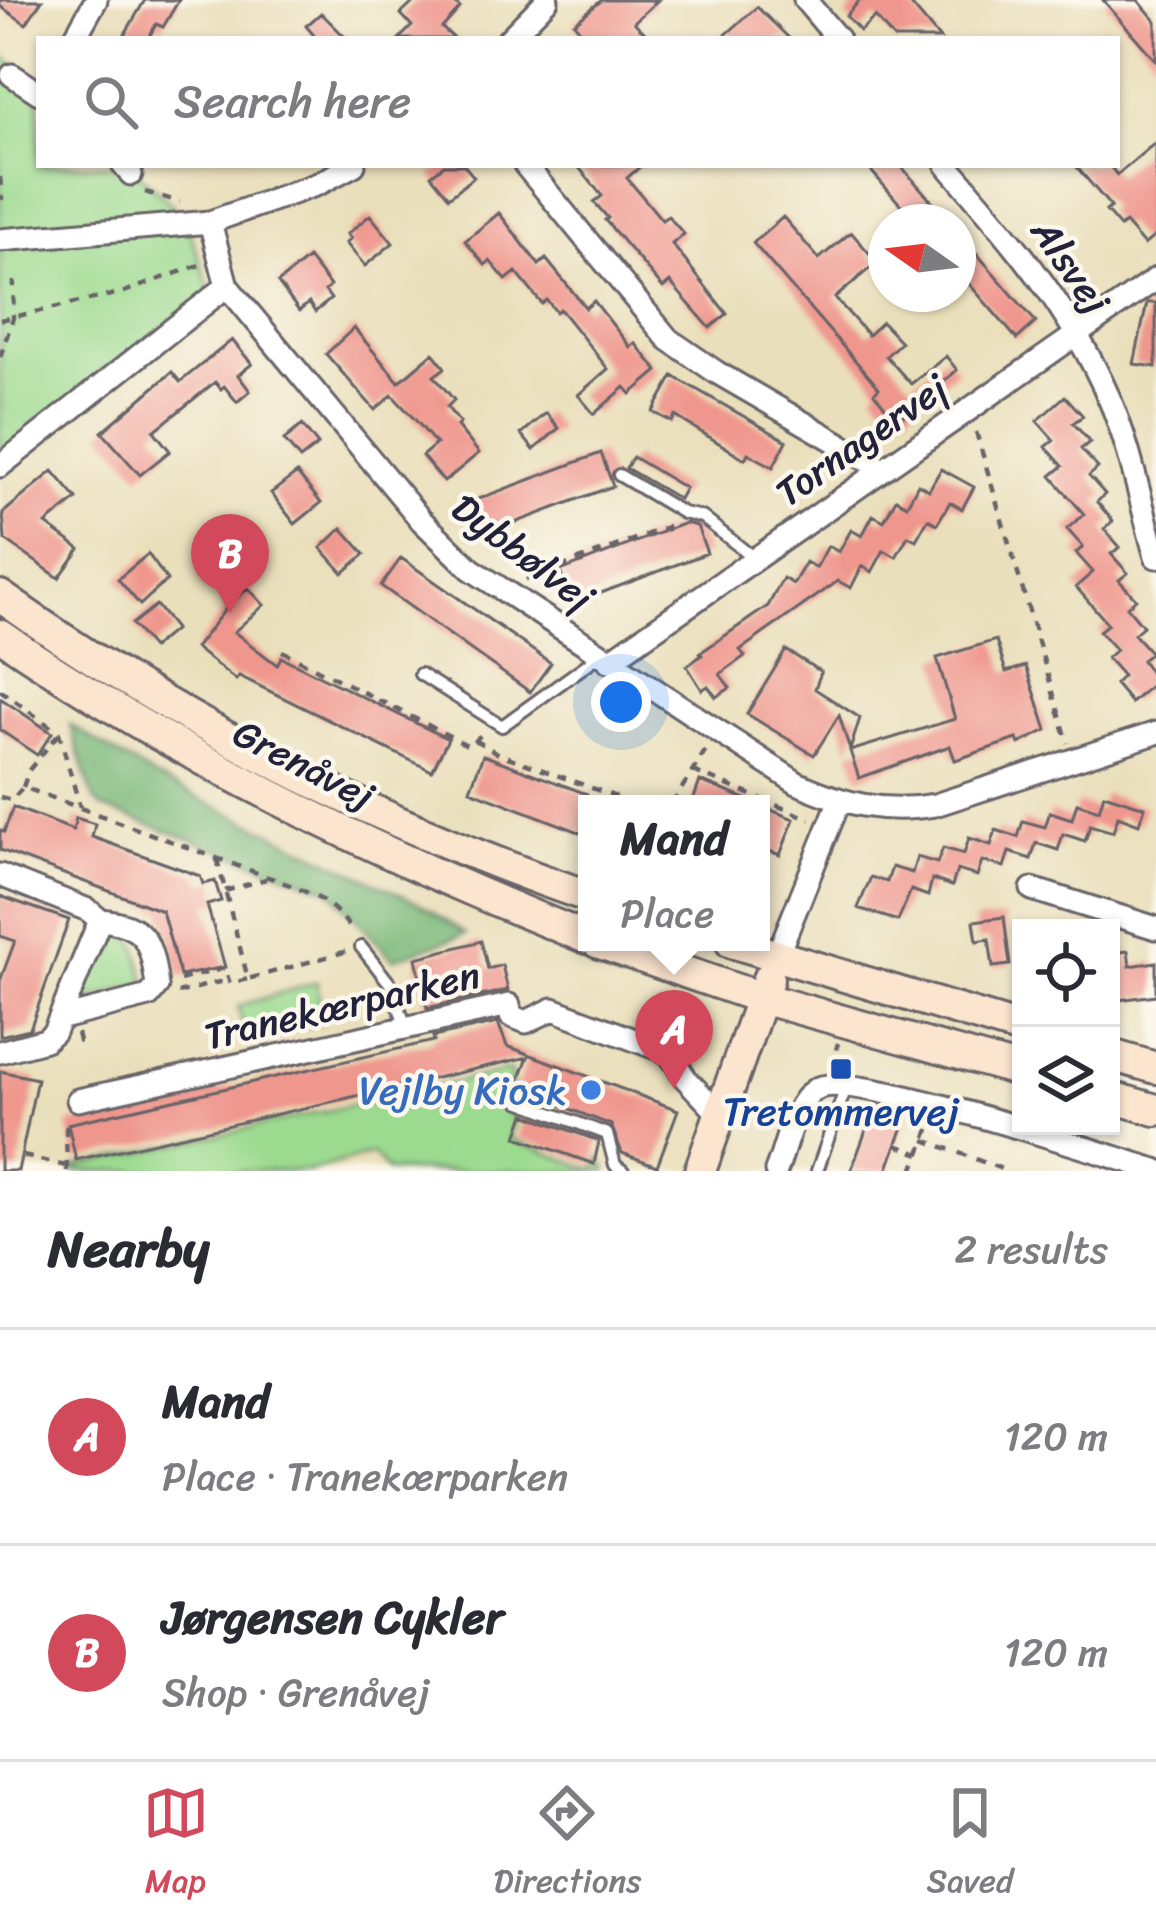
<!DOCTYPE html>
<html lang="en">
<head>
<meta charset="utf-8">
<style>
	:root { --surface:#fff; --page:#f7f7f7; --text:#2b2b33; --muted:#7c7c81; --line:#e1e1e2; --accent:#d1495b }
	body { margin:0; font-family:Sriracha,sans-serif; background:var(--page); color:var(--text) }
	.controls { position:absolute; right:36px; bottom:36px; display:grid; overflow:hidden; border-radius:0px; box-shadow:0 3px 9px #0004 }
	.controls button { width:108px; height:108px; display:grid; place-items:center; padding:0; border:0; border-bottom:3px solid var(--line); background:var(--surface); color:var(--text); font:60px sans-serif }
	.compass { position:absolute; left:868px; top:204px; width:108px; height:108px; border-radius:50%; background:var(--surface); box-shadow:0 3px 9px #0004; rotate:284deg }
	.you { position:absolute; left:621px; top:702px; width:42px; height:42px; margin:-30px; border:9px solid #fff; border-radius:50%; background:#1a73e8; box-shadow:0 0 0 18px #1a73e833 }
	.badge { display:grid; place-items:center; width:78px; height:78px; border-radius:50%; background:var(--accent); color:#fff; font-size:39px; font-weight:700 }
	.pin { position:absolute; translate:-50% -99px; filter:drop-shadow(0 3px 6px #0008) }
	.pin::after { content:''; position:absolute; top:63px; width:42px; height:36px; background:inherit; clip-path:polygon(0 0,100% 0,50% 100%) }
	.popup { position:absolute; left:578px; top:795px; width:192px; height:156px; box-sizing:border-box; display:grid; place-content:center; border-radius:0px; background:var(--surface); filter:drop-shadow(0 3px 9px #0005); font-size:39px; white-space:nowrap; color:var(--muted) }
	.popup b { font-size:45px; color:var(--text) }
	.popup::after { content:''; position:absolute; left:50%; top:100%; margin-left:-24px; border:24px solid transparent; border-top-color:var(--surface) }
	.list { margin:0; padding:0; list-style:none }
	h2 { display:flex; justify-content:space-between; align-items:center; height:156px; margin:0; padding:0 48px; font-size:51px }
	h2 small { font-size:39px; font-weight:400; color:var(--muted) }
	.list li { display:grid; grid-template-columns:78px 1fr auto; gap:36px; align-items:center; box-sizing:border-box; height:216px; padding:0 48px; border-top:3px solid var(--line) }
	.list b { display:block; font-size:45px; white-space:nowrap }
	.list p { margin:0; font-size:39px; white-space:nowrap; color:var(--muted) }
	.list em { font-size:39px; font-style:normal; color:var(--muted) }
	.icon { flex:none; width:66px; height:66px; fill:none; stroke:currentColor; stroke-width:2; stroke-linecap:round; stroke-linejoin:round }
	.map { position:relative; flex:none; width:1156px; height:1171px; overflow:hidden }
	.search { position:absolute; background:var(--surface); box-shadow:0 3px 9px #0004; left:36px; right:36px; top:36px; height:132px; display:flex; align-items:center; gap:30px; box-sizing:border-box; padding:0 42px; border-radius:0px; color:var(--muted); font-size:45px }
	.sheet { height:588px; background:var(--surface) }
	nav { display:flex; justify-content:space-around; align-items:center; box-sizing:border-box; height:168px; border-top:3px solid var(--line); background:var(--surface); font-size:33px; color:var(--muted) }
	nav a { display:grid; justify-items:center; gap:6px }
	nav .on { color:var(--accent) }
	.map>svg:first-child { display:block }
	.green { fill:#9cda8f; stroke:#5f7e65; stroke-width:3 }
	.forest { fill:#7dba7a; stroke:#506e5a; stroke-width:3 }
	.building { fill:#ef968d }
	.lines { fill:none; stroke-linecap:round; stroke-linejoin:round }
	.lane-casing { stroke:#686468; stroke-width:16 }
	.street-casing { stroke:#686468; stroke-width:27 }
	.secondary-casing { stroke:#686468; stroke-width:36 }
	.path { stroke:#686468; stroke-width:4.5; stroke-dasharray:9 9; stroke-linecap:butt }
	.lane { stroke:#fff; stroke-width:10 }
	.street { stroke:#fff; stroke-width:21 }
	.secondary { stroke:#fce5cf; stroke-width:30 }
	.transit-dot { fill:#1a4fb4; stroke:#fbf7ec; stroke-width:4.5 }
	.shop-dot { fill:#3f7fe0; stroke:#fbf7ec; stroke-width:4.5 }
	.labels { text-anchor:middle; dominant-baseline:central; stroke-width:9; stroke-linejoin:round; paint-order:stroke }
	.street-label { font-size:39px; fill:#22223b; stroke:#fbf7ec }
	.shop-label { font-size:39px; fill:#366cbe; stroke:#fbf7ec; text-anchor:end }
	.transit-label { font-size:39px; fill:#164399; stroke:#fbf7ec }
</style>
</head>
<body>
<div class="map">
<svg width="1156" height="1171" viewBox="0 0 1156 1171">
	<rect width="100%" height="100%" fill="#fbf7ec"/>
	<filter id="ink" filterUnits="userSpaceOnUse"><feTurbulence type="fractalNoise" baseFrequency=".00833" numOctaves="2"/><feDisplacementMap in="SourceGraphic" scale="24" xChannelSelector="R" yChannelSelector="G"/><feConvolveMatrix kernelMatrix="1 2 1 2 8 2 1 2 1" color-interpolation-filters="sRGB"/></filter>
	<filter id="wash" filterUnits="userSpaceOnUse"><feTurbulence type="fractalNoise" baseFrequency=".004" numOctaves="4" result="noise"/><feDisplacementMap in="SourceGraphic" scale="48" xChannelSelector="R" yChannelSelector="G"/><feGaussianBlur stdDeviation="2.7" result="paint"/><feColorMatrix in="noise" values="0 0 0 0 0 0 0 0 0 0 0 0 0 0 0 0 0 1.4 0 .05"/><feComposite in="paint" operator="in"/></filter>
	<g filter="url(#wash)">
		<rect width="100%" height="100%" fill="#eadfbb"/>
		<path class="green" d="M 0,54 L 39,84 L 39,165 L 130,165 L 185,217 L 211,293 L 0,453 Z
			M 124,931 L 136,943 L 146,983 L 82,1002 L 78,999 L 102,937 Z
			M 317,982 L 323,1022 L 253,1039 L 244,1033 L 238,1006 Z
			M 510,1070 L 513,1095 L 508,1113 L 514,1120 L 510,1139 L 594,1170 L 601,1158 L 607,1171 L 388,1171 L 372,1154 L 310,1171 L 75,1171 L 74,1167 Z"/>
		<path class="forest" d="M 70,725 L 152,776 L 421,904 L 466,934 L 393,959 L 329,889 L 103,808 L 94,800 Z"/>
		<g id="blocks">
			<path class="building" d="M 0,0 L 42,0 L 26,24 L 0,6 Z
				M 145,0 L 179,0 L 163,27 L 156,24 L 148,39 L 122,39 Z
				M 416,0 L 451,0 L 460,8 L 442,28 L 455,39 L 399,39 L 412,26 L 401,14 Z
				M 602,0 L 658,0 L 634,22 L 651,39 L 587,39 L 574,23 Z
				M 860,0 L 907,0 L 940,39 L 894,39 L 875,17 L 860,31 L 846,16 Z
				M 1103,0 L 1138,0 L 1156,21 L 1156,61 Z
				M 757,7 L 790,39 L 721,39 Z
				M 321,13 L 347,39 L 317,39 L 306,26 Z
				M 1156,142 L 1156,235 L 1144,245 L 1125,223 L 1120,227 L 1106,211 L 1111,207 L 1075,165 L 1109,165 L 1117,175 Z
				M 444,165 L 464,165 L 474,177 L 449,197 L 431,175 Z
				M 577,165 L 642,165 L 627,178 L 662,220 L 668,216 L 684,234 L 672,244 L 727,314 L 710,328 L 670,282 L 663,288 L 605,220 L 608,218 L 594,202 L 602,196 Z
				M 866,165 L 900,165 L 950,222 L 894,222 L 906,211 Z
				M 499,213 L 539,265 L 546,259 L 586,308 L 594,301 L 630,347 L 635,343 L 658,371 L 631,394 L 625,387 L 594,414 L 578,395 L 608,369 L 560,309 L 556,312 L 547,300 L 542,304 L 516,272 L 506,280 L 490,261 L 485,265 L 465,241 Z
				M 370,215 L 393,243 L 365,266 L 346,243 L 351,238 L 347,234 Z
				M 783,217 L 819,259 L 851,232 L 877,262 L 835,298 L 868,335 L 882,322 L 901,342 L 886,356 L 911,384 L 946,356 L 957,370 L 904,416 L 898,410 L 892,415 L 874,393 L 879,388 L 753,243 Z
				M 958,232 L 1036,322 L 1017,339 L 958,271 Z
				M 308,258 L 330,286 L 325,291 L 331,299 L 315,312 L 309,303 L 299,311 L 278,283 Z
				M 1147,303 L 1156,303 L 1156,367 L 1134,364 Z
				M 354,328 L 399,382 L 433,353 L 445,368 L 434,376 L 454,400 L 447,407 L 460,423 L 457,426 L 479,453 L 444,482 L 422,456 L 436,444 L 419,424 L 392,395 L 375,410 L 326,354 Z
				M 232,340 L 252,364 L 238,375 L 250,391 L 237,402 L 224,386 L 221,389 L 215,382 L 154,431 L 170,451 L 140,475 L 102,432 L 172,372 L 180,382 Z
				M 673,376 L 787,441 L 773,467 L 748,453 L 745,459 L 675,416 L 672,422 L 653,412 Z
				M 1065,396 L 1083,416 L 1073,423 L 1090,442 L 1081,449 L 1098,468 L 1089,476 L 1105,494 L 1097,502 L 1113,521 L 1104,529 L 1120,547 L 1111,554 L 1128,573 L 1119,580 L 1136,599 L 1127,607 L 1143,626 L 1134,634 L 1151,653 L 1142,660 L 1156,681 L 1131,703 L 1115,684 L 1123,676 L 1107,658 L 1116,650 L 1099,631 L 1108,624 L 1076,587 L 1093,572 L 1076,553 L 1083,547 L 1067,529 L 1084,514 L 1051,476 L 1063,466 L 1046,447 L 1054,440 L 1037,421 Z
				M 546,413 L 559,428 L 534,450 L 521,434 Z
				M 302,425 L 318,445 L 300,459 L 284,440 Z
				M 601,453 L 613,486 L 480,536 L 467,503 Z
				M 633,457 L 685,488 L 679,499 L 626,468 Z
				M 941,469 L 974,487 L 962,509 L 950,502 L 937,524 L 928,519 L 916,540 L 908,536 L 896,557 L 884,550 L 872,572 L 862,566 L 851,588 L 838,581 L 740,650 L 745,656 L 720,674 L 730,688 L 716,697 L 708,686 L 702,690 L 687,666 L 702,655 L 700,653 L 768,606 L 783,578 L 793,584 L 806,562 L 816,568 L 828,546 L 839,552 L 851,530 L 862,536 L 873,515 L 884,521 L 896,499 L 907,505 L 918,484 L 929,490 Z
				M 53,471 L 77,499 L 46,524 L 80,549 L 59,578 L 5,540 L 3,513 Z
				M 297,473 L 321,503 L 295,524 L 271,493 Z
				M 685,523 L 697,526 L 707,553 L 572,604 L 560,571 Z
				M 342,528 L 365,554 L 343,573 L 321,548 Z
				M 148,554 L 167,580 L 140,605 L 118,579 Z
				M 401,558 L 551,663 L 530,692 L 381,586 Z
				M 248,588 L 264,605 L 234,632 L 277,665 L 281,657 L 448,739 L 432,771 L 239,676 L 236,680 L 195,648 L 227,607 Z
				M 156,605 L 175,629 L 152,648 L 132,624 Z
				M 996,640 L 1006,672 L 1026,666 L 1047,730 L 1019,744 L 1017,739 L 955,760 L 950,746 L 859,778 L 850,751 L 955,719 L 937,658 Z
				M 786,650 L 821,672 L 815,689 L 860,718 L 850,750 L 839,715 L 814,755 L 747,714 Z
				M 0,698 L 52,733 L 37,755 L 0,730 Z
				M 483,755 L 587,794 L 587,835 L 470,790 Z
				M 700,781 L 756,803 L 756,804 L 692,804 Z
				M 1104,794 L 1145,807 L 1139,824 L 1118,816 L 1113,832 L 1090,825 L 1085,841 L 1063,834 L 1058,850 L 1036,843 L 1031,859 L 1009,852 L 1004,867 L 982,861 L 977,876 L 957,870 L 952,886 L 932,879 L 928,896 L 911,890 L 898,921 L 858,908 L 871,877 L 887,882 L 892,867 L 912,873 L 917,857 L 937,863 L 943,848 L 964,854 L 969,838 L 991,845 L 996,830 L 1018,837 L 1023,821 L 1045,827 L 1050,812 L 1072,819 L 1077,803 L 1099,810 Z
				M 761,806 L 794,819 L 780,855 L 761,848 Z
				M 13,807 L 73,830 L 76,818 L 95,824 L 92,837 L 200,876 L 203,884 L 215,881 L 221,901 L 207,905 L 225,967 L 180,976 L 162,911 L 0,850 L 0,830 L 4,832 Z
				M 0,896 L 69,920 L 30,1029 L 0,1036 L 0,981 L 15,941 L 0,936 Z
				M 1004,917 L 1010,965 L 993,967 L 989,939 L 977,941 L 974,921 Z
				M 481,941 L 488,969 L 502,965 L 508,990 L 427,1008 L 416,958 Z
				M 1128,951 L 1130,966 L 1156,962 L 1156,995 L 1111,1001 L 1111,953 Z
				M 498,1023 L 507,1046 L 678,1110 L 657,1166 L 622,1153 L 611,1125 L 516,1088 L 528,1057 L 76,1160 L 68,1124 L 434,1041 L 433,1037 Z
				M 0,1071 L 37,1079 L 18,1171 L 0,1171 Z
				M 875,1106 L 908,1113 L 887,1171 L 851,1171 Z
				M 525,1114 L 599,1141 L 594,1164 L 517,1137 Z"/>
		</g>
	</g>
	<g filter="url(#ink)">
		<use href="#blocks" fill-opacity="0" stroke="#686468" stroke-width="3"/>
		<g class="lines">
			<g class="lane-casing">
				<path id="lane" d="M 619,475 L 683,513 L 702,517 L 755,559
					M 420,674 L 502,726 L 600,655
					M 361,947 L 391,985 L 406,1027
					M 519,1101 L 607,1134 L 615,1165 L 623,1171
					M 817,1171 L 846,1087"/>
			</g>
			<g class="street-casing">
				<path id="street" d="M 805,0 L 838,39
					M 74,39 L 96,0
					M 509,39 L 547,0
					M 12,75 L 39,93
					M 123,165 L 131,174
					M 525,165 L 668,339 L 716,372 L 883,469
					M 947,165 C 1012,240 1069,306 1109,398 C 1131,448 1141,506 1156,557
					M 210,222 L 227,286 L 421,520 L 471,569 L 797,783 C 844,804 883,814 935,805 L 1156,733
					M 0,240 L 210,222 L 318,184 L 354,165
					M 0,466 L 227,286
					M 609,661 L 1156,279
					M 0,875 L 88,910 L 100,920 L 54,1032 L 45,1040 L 0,1052
					M 1032,889 L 1156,928
					M 777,956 L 839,802
					M 62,1018 L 149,996 L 157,986 C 151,942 146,924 100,920
					M 78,1100 L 509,1005 L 511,1016 L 526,1022 L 553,1009 L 669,1053 L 686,1079 L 719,1114
					M 776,1171 C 786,1147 793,1103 816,1089 C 849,1068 1105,1155 1156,1170"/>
			</g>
			<g class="secondary-casing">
				<path id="secondary" d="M 0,596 C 178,723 381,825 587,896
					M 0,635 C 180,759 384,857 587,938
					M 597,942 L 761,998 L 1021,1071
					M 731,942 L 1021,1029
					M 1111,1055 L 1156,1068
					M 1111,1097 L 1156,1110
					M 700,1171 L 768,979"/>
			</g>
			<path class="path" d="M 0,177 L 2,200
				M 145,192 L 180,202
				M 0,320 L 124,292 L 202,264
				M 0,357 L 13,318 L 14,281
				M 976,432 L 1068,743
				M 526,580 L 672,525
				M 282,651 L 469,746 L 482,734
				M 0,690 L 59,733 L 80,807
				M 475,740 L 497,753 L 635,804
				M 693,771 L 810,819
				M 23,787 L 29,770 L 59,733
				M 0,797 L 12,800 L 23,787 L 290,885 C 319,897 337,906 353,933
				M 672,804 L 707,748
				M 217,859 L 248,979 L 348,951
				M 225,891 L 266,879
				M 180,980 L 225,968 L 230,984 L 248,979
				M 178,993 L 219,982 L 230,984
				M 77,1033 L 79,1041 L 85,1040
				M 831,1067 L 838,1043
				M 925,1140 L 1007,1171
				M 896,1145 L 920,1154
				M 23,1156 L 66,1166
				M 67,1171 L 66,1129 L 70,1118
				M 913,1171 L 932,1122"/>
			<use href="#lane" class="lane"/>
			<use href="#street" class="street"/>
			<use href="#secondary" class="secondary"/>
		</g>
	</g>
	<rect class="transit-dot" x="829" y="1057" width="24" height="24" rx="6"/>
	<circle class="shop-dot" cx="591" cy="1090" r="12"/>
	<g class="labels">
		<g class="street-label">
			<text transform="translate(1071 266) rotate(55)">Alsvej</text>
			<text transform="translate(861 440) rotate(-35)">Tornagervej</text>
			<text transform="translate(523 552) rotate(37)">Dybbølvej</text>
			<text transform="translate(304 764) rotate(27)">Grenåvej</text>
			<text transform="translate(342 1005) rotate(-13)">Tranekærparken</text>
		</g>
		<g class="shop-label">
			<text x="567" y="1090">Vejlby Kiosk</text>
		</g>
		<g class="transit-label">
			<text x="841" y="1111">Tretommervej</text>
		</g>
	</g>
</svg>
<div class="controls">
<button><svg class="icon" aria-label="locate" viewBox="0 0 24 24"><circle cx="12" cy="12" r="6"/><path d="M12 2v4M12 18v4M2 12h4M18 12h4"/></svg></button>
<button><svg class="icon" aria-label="layers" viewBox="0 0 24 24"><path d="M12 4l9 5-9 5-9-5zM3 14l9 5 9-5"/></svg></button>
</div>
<svg class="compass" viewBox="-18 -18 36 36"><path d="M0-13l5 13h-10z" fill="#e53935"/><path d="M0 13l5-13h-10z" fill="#7c7c81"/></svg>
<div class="you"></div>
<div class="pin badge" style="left:674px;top:1089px">A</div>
<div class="popup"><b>Mand</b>Place</div>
<div class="pin badge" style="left:230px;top:613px">B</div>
<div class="search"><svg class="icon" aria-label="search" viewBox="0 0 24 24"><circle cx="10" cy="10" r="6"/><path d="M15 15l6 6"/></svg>Search here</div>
</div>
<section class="sheet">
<h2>Nearby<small>2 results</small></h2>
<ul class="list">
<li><span class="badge">A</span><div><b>Mand</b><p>Place · Tranekærparken</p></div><em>120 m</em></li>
<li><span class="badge">B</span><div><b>Jørgensen Cykler</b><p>Shop · Grenåvej</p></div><em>120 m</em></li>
</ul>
</section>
<nav>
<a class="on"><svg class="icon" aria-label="map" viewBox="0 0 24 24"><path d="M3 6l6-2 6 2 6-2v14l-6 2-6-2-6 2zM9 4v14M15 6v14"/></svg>Map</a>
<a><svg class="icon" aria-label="directions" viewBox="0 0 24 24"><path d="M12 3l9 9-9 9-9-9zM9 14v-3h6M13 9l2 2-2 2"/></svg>Directions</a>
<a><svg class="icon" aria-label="saved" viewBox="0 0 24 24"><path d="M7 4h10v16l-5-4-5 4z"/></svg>Saved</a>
</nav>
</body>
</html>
